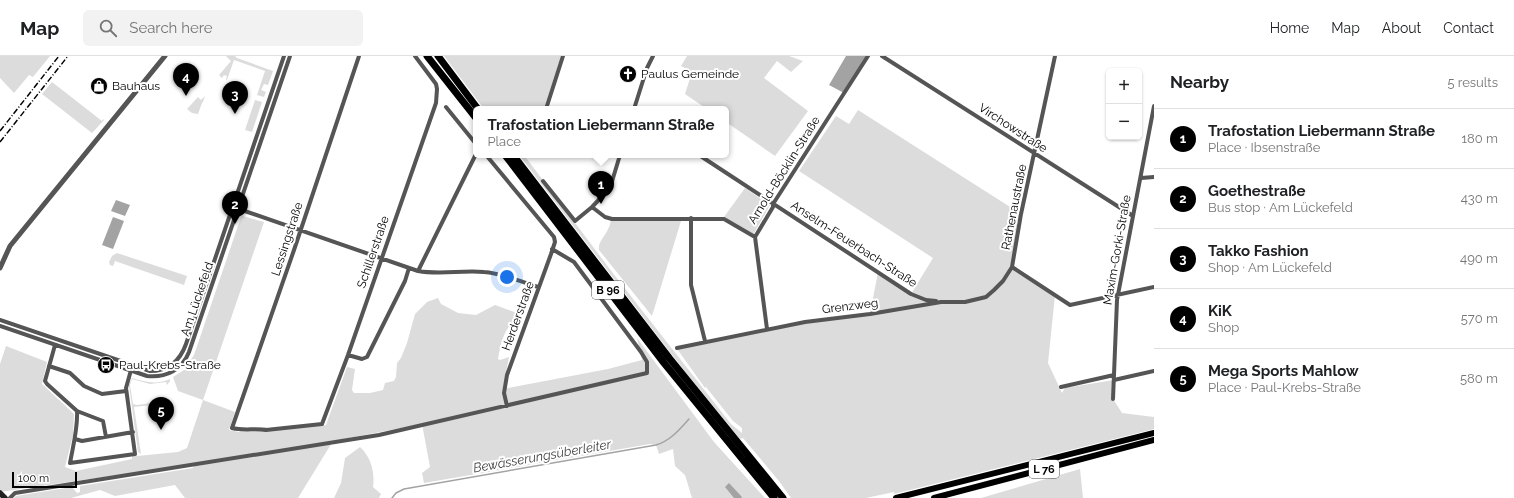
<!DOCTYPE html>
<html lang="en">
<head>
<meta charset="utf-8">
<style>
	:root { --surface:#fff; --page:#f2f2f2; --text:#202124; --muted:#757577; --line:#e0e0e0; --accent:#000 }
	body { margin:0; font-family:Raleway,sans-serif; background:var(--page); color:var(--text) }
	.controls { position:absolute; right:12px; top:12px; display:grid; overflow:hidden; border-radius:6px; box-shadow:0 1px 3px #0004 }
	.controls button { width:36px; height:36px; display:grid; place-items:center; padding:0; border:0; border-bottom:1px solid var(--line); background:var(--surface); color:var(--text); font:20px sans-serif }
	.scale { position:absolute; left:12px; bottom:10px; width:65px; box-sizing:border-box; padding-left:4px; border:2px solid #000; border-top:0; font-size:11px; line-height:14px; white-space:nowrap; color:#000; -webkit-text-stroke:3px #fff; paint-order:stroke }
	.you { position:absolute; left:507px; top:221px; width:14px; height:14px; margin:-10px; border:3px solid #fff; border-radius:50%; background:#1a73e8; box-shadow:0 0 0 6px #1a73e833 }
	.badge { display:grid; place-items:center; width:26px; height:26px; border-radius:50%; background:var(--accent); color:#fff; font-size:13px; font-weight:700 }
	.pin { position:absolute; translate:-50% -33px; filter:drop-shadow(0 1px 2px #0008) }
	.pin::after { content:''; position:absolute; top:21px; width:14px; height:12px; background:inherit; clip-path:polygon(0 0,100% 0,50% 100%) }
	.popup { position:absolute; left:473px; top:50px; width:256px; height:52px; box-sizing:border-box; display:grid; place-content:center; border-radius:6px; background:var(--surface); filter:drop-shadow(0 1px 3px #0005); font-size:13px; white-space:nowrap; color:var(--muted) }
	.popup b { font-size:15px; color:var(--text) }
	.popup::after { content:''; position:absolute; left:50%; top:100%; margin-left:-8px; border:8px solid transparent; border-top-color:var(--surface) }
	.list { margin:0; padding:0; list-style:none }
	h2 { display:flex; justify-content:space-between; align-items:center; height:52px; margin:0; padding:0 16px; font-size:17px }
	h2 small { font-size:13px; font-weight:400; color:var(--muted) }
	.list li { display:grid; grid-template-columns:26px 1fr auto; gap:12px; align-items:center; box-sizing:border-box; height:60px; padding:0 16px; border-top:1px solid var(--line) }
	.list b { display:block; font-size:15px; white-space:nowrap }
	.list p { margin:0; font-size:13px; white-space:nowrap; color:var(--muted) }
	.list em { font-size:13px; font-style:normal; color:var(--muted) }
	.icon { flex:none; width:22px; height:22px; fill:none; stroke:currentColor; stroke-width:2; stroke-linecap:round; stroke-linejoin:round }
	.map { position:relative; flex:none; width:1154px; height:442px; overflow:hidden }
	header { display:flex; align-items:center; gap:24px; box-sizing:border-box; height:56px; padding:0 20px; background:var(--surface); border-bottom:1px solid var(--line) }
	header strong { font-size:19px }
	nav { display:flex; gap:22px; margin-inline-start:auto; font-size:14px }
	.search { width:280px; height:36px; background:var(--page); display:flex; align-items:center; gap:10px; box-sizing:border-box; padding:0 14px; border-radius:6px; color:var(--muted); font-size:15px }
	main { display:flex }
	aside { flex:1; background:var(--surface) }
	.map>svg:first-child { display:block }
	.green { fill:#dcdcdc }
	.water { fill:#a3a3a3 }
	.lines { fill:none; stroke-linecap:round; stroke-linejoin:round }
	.stream { stroke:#a3a3a3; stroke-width:1.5 }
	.minor { stroke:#555; stroke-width:4 }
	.tertiary { stroke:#555; stroke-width:5 }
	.secondary { stroke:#222; stroke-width:5.5 }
	.primary { stroke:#000; stroke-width:6 }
	.trunk { stroke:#000; stroke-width:7 }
	.rail { stroke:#000; stroke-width:1.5; stroke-dasharray:6 2 1 2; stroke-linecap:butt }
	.labels { text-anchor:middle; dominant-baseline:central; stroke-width:4; stroke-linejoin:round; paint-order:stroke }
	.shield { fill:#fff; stroke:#4c4c4c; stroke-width:1 }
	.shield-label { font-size:11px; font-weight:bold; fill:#000 }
	.poi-label { font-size:12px; fill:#000; stroke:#fff; text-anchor:start }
	.street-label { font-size:12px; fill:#000; stroke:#fff }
	.water-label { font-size:13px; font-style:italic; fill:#444; stroke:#fff }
</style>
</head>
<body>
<header>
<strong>Map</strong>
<div class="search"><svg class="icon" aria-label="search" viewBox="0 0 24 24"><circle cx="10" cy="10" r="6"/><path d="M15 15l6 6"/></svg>Search here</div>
<nav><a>Home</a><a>Map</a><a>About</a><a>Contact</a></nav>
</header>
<main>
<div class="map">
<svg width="1154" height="442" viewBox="0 0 1154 442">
	<rect width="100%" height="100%" fill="#fff"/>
	<path class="green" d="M 0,0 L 50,0 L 33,21 L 29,19 L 14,37 L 0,22 Z
		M 226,0 L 235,0 L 237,2 L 273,15 L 268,29 L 264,28 L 261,34 L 266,36 L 264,41 L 257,39 L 265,15 L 234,4 L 227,24 L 226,23 L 227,20 L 224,19 L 222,22 L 219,19 L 231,5 Z
		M 444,0 L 561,0 L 544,53 L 484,53 Z
		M 687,0 L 789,0 L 803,5 L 791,16 L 777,5 L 764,22 L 808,55 L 775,100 L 726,66 L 726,53 L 707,53 L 685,38 L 692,16 L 681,10 Z
		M 52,26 L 102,65 L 103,63 L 104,64 L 92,77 L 42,38 Z
		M 205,40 L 203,46 L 202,47 L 198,58 L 192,57 L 187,53 L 198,41 L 201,44 Z
		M 255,44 L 262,46 L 252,76 L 245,74 Z
		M 858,54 L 1021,158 L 1012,211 L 1055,239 L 1048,307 L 1062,337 L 1065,332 L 1114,324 L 1113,343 L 1122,357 L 1154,361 L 1154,373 L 894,438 L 894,436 L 866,442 L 791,442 L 779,425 L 743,382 L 740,383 L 686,317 L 519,99 L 524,99 L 612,216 L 731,368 L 742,377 L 742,372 L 733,365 L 706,331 L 713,322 L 705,332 L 675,290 L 677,292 L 767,273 L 870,258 L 878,216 L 911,238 L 933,202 L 799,115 L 836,60 L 849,68 Z
		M 745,132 L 770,149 L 753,179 L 724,161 Z
		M 243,160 L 264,166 L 203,344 L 178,335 L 173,321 L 184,314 L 194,299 L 241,161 Z
		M 611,164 L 681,165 L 652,260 L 599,194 C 598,185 605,181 608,173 C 610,170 610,167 611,164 Z
		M 117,197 L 187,220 L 184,229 L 115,205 L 113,210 L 110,209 L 109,206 L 112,200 Z
		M 438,242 L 441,248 L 458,257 L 476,259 L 495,249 L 520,258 C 504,274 502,281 498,303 L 500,304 L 509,301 L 503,333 L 608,313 L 642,304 L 637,282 L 714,386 L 765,442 L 692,442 L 685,419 L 675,410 L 673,393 L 659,398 L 656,389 L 650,388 L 424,427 L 422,417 L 430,411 L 422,368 L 333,385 L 298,442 L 185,442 L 175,429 L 115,440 L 100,434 L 71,442 L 14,442 L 16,440 L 72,431 L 77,437 L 80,436 L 80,430 L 193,412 L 194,408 L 0,436 L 0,308 L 6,290 L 47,306 L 42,328 L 74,358 L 73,379 L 65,411 L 76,415 L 132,403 L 132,399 L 137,400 L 178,396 L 187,392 L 203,344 L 235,356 L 229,374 L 239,376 L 242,373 L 266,371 L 268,374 L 326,369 L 347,311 L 355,313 L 352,334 L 354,337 L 370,337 L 383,334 L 385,327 L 394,325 L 396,321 L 397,307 L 401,302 L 407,287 L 415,258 L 427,246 Z
		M 132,322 C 145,326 157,329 170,323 L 170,325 L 167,329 L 166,326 L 150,328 L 132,323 L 130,329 L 133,348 L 137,349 L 159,346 L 160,348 L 134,351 L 141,398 L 138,396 L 129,329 Z
		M 360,391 C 371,401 375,416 373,431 L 381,438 L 379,442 L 334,442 L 341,427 L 345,402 Z
		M 1080,413 L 1083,442 L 981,442 Z"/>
	<path class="water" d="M 846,0 L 868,0 L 844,37 L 829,29 Z
		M 116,144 L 130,149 L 125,160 L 111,155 Z
		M 113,161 L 124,165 L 113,193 L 102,189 Z
		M 729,427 L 742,441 L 741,442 L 734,442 L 725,431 Z"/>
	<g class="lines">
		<path class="stream" d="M 392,442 L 396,437 L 404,433 L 656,389 C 670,385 679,374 689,363"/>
		<path class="minor" d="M 359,0 L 294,194 L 232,372 C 244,375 255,372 266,374 L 322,368 L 348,299 L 436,47 L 437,33 L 436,28 L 415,0
			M 882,0 L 1133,160
			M 446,51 L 476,88
			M 546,53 L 563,0
			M 634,53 L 647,12 L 653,0
			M 486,99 L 554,181 L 555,186 L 551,198 L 507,319 L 504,337 L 507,350
			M 699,99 L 911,238 L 926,244 L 936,245
			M 529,100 L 530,99
			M 1141,122 L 1154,121
			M 543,125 L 575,165 L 592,151 L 610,132 L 620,99
			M 592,151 L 605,161 L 612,163 L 724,163 L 755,181
			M 236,152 L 418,215 C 440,219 462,214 484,216 C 502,217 521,226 538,231
			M 691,162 L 691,229 L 705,285
			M 1012,211 L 1070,249 L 1154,231
			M 418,215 L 476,98
			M 0,264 L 150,315 C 169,315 180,305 186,288 L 284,0
			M 0,270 L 147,320 C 166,322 182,314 189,296 L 290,0
			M 767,273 L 755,181 L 773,151 L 773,148 L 868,0
			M 55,289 L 45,325 L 47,328 L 77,355 C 78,372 73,390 70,407 L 135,398 L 126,332 L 131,314
			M 677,292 L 805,266 L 870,258 L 941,246 L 965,246 L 986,241 L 994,234 L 1003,225 L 1012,211 L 1021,158 L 1055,0
			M 348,299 L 362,303 L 367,301 L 405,225 L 409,212
			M 49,310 L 70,317 L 84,330 L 102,338 L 126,335
			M 1114,324 L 1154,315
			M 1061,331 L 1114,319
			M 1113,343 L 1117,244 L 1154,50
			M 77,355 L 103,365 L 106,381
			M 75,383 L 82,385 L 133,376
			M 10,442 L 15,437 L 379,379 L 647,317 L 647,306 L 641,296 L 574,206 L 552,193"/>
		<path class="tertiary" d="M 0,212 L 10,190 L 165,0"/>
		<path class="secondary" d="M 0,437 L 5,442"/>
		<path class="primary" d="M 896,442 L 1154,377
			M 934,442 L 1154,384"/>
		<path class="trunk" d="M 427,0 L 476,62
			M 438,0 L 478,53
			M 505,99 L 664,307 L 774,442
			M 513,99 L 670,303 L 783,442"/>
		<path class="rail" d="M 0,75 L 59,0
			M 0,86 L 68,0"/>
	</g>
	<defs>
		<g id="church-disc" transform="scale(0.9)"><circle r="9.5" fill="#000" stroke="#fff"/><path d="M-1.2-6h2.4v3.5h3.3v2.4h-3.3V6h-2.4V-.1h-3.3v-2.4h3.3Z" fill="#fff"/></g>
		<g id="shop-disc" transform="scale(0.9)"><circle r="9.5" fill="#000" stroke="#fff"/><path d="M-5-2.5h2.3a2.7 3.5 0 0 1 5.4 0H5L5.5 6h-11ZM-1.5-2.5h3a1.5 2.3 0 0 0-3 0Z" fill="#fff"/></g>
		<g id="bus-disc" transform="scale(0.9)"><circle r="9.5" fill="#000" stroke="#fff"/><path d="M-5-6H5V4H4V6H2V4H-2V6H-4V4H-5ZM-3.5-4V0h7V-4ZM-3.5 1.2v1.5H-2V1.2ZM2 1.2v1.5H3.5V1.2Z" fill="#fff"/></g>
	</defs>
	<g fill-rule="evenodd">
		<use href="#church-disc" x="628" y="18"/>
		<use href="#shop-disc" x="99" y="30"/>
		<use href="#bus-disc" x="106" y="309"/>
	</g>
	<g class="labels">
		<g class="shield">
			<rect x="592" y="225" width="32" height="18" rx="3"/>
			<rect x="1029" y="404" width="30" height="18" rx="3"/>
		</g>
		<g class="shield-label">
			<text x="608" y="234">B 96</text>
			<text x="1044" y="413">L 76</text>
		</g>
		<g class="poi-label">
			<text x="641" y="18">Paulus Gemeinde</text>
			<text x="112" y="30">Bauhaus</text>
			<text x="119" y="309">Paul-Krebs-Straße</text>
		</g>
		<g class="street-label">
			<text transform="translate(1013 72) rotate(33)">Virchowstraße</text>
			<text transform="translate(784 114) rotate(-58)">Arnold-Böcklin-Straße</text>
			<text transform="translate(1014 151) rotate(-79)">Rathenaustraße</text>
			<text transform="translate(287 183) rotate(-72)">Lessingstraße</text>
			<text transform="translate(854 188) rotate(33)">Anselm-Feuerbach-Straße</text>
			<text transform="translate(1117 194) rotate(-80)">Maxim-Gorki-Straße</text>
			<text transform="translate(373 196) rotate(-71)">Schillerstraße</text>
			<text transform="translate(197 243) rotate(-71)">Am Lückefeld</text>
			<text transform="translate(850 250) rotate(-7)">Grenzweg</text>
			<text transform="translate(518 260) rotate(-70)">Herderstraße</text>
		</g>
		<g class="water-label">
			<text transform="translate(542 400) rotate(-10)">Bewässerungsüberleiter</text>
		</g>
	</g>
</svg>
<div class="controls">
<button>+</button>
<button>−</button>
</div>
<div class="scale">100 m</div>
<div class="you"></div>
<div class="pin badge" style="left:601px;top:148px">1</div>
<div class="popup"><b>Trafostation Liebermann Straße</b>Place</div>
<div class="pin badge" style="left:235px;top:168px">2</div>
<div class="pin badge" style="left:235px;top:58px">3</div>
<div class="pin badge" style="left:186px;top:40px">4</div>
<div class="pin badge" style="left:161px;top:374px">5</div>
</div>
<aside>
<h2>Nearby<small>5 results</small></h2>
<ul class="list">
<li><span class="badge">1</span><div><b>Trafostation Liebermann Straße</b><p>Place · Ibsenstraße</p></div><em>180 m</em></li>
<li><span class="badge">2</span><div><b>Goethestraße</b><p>Bus stop · Am Lückefeld</p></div><em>430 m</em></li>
<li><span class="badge">3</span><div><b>Takko Fashion</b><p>Shop · Am Lückefeld</p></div><em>490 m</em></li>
<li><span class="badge">4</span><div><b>KiK</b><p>Shop</p></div><em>570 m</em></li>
<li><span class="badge">5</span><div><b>Mega Sports Mahlow</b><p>Place · Paul-Krebs-Straße</p></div><em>580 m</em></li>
</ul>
</aside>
</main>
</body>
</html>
